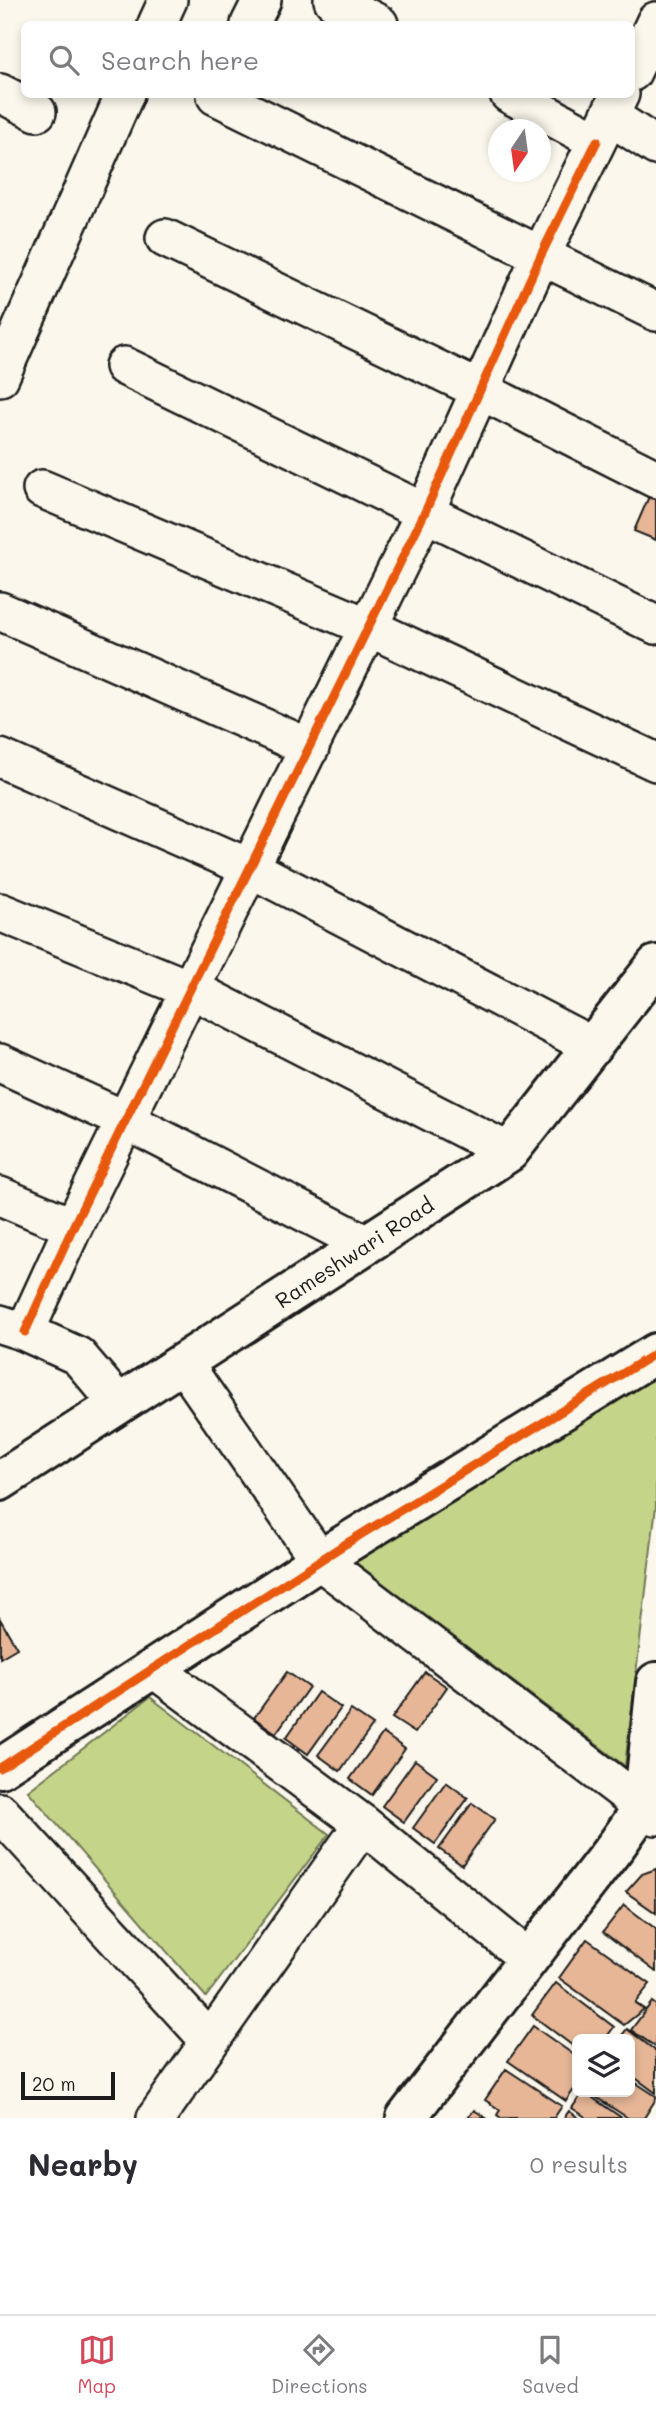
<!DOCTYPE html>
<html lang="en">
<head>
<meta charset="utf-8">
<style>
	:root { --surface:#fff; --page:#f2f2f3; --text:#2b2b33; --muted:#7c7c81; --line:#e1e1e2; --accent:#d1495b }
	body { margin:0; font-family:Mali,sans-serif; background:var(--page); color:var(--text) }
	.controls { position:absolute; right:21px; bottom:21px; display:grid; overflow:hidden; border-radius:10px; box-shadow:0 4px 10px #0003 }
	.controls button { width:63px; height:63px; display:grid; place-items:center; padding:0; border:0; border-bottom:2px solid var(--line); background:var(--surface); color:var(--text); font:35px sans-serif }
	.compass { position:absolute; left:488px; top:119px; width:63px; height:63px; border-radius:50%; background:var(--surface); box-shadow:0 4px 10px #0003; rotate:193deg }
	.scale { position:absolute; left:21px; bottom:18px; width:94px; box-sizing:border-box; padding-left:7px; border:4px solid #1c1c1c; border-top:0; font-size:19px; line-height:24px; white-space:nowrap; color:#1c1c1c; -webkit-text-stroke:5px #fbf7ec; paint-order:stroke }
	.list { margin:0; padding:0; list-style:none }
	h2 { display:flex; justify-content:space-between; align-items:center; height:91px; margin:0; padding:0 28px; font-size:30px }
	h2 small { font-size:23px; font-weight:400; color:var(--muted) }
	.icon { flex:none; width:38px; height:38px; fill:none; stroke:currentColor; stroke-width:2; stroke-linecap:round; stroke-linejoin:round }
	.map { position:relative; flex:none; width:656px; height:2118px; overflow:hidden }
	.search { position:absolute; background:var(--surface); box-shadow:0 4px 10px #0003; left:21px; right:21px; top:21px; height:77px; display:flex; align-items:center; gap:18px; box-sizing:border-box; padding:0 24px; border-radius:10px; color:var(--muted); font-size:26px }
	.sheet { height:196px; background:var(--surface) }
	nav { display:flex; justify-content:space-around; align-items:center; box-sizing:border-box; height:98px; border-top:2px solid var(--line); background:var(--surface); font-size:19px; color:var(--muted) }
	nav a { display:grid; justify-items:center; gap:4px }
	nav .on { color:var(--accent) }
	.map>svg:first-child { display:block }
	.green { fill:#c4d58a; stroke:#707853; stroke-width:2 }
	.building { fill:#e6b697; stroke:#1c1c1c; stroke-width:2 }
	.lines { fill:none; stroke-linecap:round; stroke-linejoin:round }
	.minor-casing { stroke:#1c1c1c; stroke-width:42 }
	.tertiary-casing { stroke:#1c1c1c; stroke-width:44 }
	.secondary-casing { stroke:#1c1c1c; stroke-width:44 }
	.minor { stroke:#fbf7ec; stroke-width:37 }
	.tertiary { stroke:#fbf7ec; stroke-width:38 }
	.secondary { stroke:#fbf7ec; stroke-width:38 }
	.cycleway-casing { stroke:#fbf7ec; stroke-width:13 }
	.cycleway { stroke:#e8590c; stroke-width:9 }
	.labels { text-anchor:middle; dominant-baseline:central; stroke-width:6; stroke-linejoin:round; paint-order:stroke }
	.street-label { font-size:21px; fill:#1c1c1c; stroke:#fbf7ec }
</style>
</head>
<body>
<div class="map">
<svg width="656" height="2118" viewBox="0 0 656 2118">
	<rect width="100%" height="100%" fill="#fbf7ec"/>
	<filter id="ink" filterUnits="userSpaceOnUse"><feTurbulence type="fractalNoise" baseFrequency=".0143" numOctaves="2"/><feDisplacementMap in="SourceGraphic" scale="14" xChannelSelector="R" yChannelSelector="G"/><feConvolveMatrix kernelMatrix="1 2 1 2 8 2 1 2 1" color-interpolation-filters="sRGB"/></filter>
	<g filter="url(#ink)">
		<path class="green" d="M 656,1362 L 656,1506 L 625,1766 L 351,1559 Z
			M 150,1697 L 329,1834 L 206,1997 L 28,1791 Z"/>
		<path class="building" d="M 650,494 L 656,497 L 656,540 L 634,531 Z
			M 0,1619 L 17,1648 L 0,1658 Z
			M 287,1672 L 309,1687 L 276,1733 L 254,1718 Z
			M 425,1672 L 447,1687 L 415,1733 L 392,1718 Z
			M 318,1692 L 341,1708 L 308,1754 L 286,1738 Z
			M 351,1710 L 373,1725 L 340,1771 L 318,1755 Z
			M 383,1733 L 405,1749 L 372,1795 L 350,1779 Z
			M 415,1760 L 437,1776 L 404,1822 L 382,1806 Z
			M 446,1782 L 468,1798 L 435,1844 L 413,1828 Z
			M 472,1803 L 495,1819 L 462,1865 L 439,1849 Z
			M 656,1869 L 656,1913 L 626,1892 L 642,1874 Z
			M 624,1905 L 656,1929 L 656,1972 L 603,1932 Z
			M 587,1939 L 650,1984 L 635,2003 L 644,2009 L 624,2025 L 559,1978 Z
			M 556,1983 L 614,2027 L 605,2039 L 577,2039 L 577,2049 L 532,2015 Z
			M 652,2002 L 656,2005 L 656,2047 L 631,2030 Z
			M 533,2026 L 577,2057 L 577,2085 L 566,2101 L 508,2061 Z
			M 627,2029 L 656,2051 L 656,2093 L 630,2074 L 630,2039 L 619,2039 Z
			M 506,2069 L 562,2106 L 554,2118 L 501,2118 L 497,2115 L 500,2110 L 485,2100 Z
			M 630,2079 L 656,2096 L 656,2099 L 644,2118 L 628,2118 L 588,2092 L 630,2092 Z
			M 583,2092 L 584,2092 L 622,2118 L 587,2118 L 572,2108 Z
			M 474,2110 L 486,2118 L 468,2118 Z
			M 569,2111 L 579,2118 L 564,2118 Z"/>
		<g class="lines">
			<g class="minor-casing">
				<path id="minor" d="M 333,0 L 379,24
					M 157,24 L 168,0
					M 250,24 L 262,0
					M 632,72 L 656,21
					M 0,93 L 37,112
					M 509,94 L 597,141 L 620,94
					M 216,96 L 656,312
					M 610,116 L 656,146
					M 165,238 L 480,390 L 656,479
					M 124,366 L 656,625
					M 0,377 L 125,94
					M 42,489 L 368,627 L 656,762
					M 0,611 L 310,748
					M 0,758 L 250,868 L 592,1046
					M 0,912 L 199,993 L 509,1152
					M 0,1063 L 125,1120 L 366,1244
					M 0,1196 L 73,1227
					M 0,1324 L 25,1332 L 78,1356 L 119,1404
					M 25,1332 L 73,1227 L 425,512 L 541,255 L 597,141
					M 183,1363 L 320,1561 L 656,1816
					M 154,1669 L 363,1824 L 529,1959
					M 0,1812 L 210,2041
					M 156,2118 L 363,1824"/>
			</g>
			<g class="tertiary-casing">
				<path id="tertiary" d="M 0,1768 L 339,1548 L 656,1353
					M 406,2118 L 618,1843 L 643,1807 L 656,1682"/>
			</g>
			<g class="secondary-casing">
				<path id="secondary" d="M 0,1481 L 509,1152 L 656,965"/>
			</g>
			<use href="#minor" class="minor"/>
			<use href="#tertiary" class="tertiary"/>
			<use href="#secondary" class="secondary"/>
			<g class="cycleway-casing">
				<path id="cycleway" d="M 25,1332 L 73,1227 L 425,512 L 541,255 L 597,141
					M 0,1768 L 339,1548 L 656,1353"/>
			</g>
			<use href="#cycleway" class="cycleway"/>
		</g>
	</g>
	<g class="labels">
		<g class="street-label">
			<text transform="translate(354 1252) rotate(-33)">Rameshwari Road</text>
		</g>
	</g>
</svg>
<div class="controls">
<button><svg class="icon" aria-label="layers" viewBox="0 0 24 24"><path d="M12 4l9 5-9 5-9-5zM3 14l9 5 9-5"/></svg></button>
</div>
<svg class="compass" viewBox="-18 -18 36 36"><path d="M0-13l5 13h-10z" fill="#e53935"/><path d="M0 13l5-13h-10z" fill="#7c7c81"/></svg>
<div class="scale">20 m</div>
<div class="search"><svg class="icon" aria-label="search" viewBox="0 0 24 24"><circle cx="10" cy="10" r="6"/><path d="M15 15l6 6"/></svg>Search here</div>
</div>
<section class="sheet">
<h2>Nearby<small>0 results</small></h2>
<ul class="list">
</ul>
</section>
<nav>
<a class="on"><svg class="icon" aria-label="map" viewBox="0 0 24 24"><path d="M3 6l6-2 6 2 6-2v14l-6 2-6-2-6 2zM9 4v14M15 6v14"/></svg>Map</a>
<a><svg class="icon" aria-label="directions" viewBox="0 0 24 24"><path d="M12 3l9 9-9 9-9-9zM9 14v-3h6M13 9l2 2-2 2"/></svg>Directions</a>
<a><svg class="icon" aria-label="saved" viewBox="0 0 24 24"><path d="M7 4h10v16l-5-4-5 4z"/></svg>Saved</a>
</nav>
</body>
</html>
